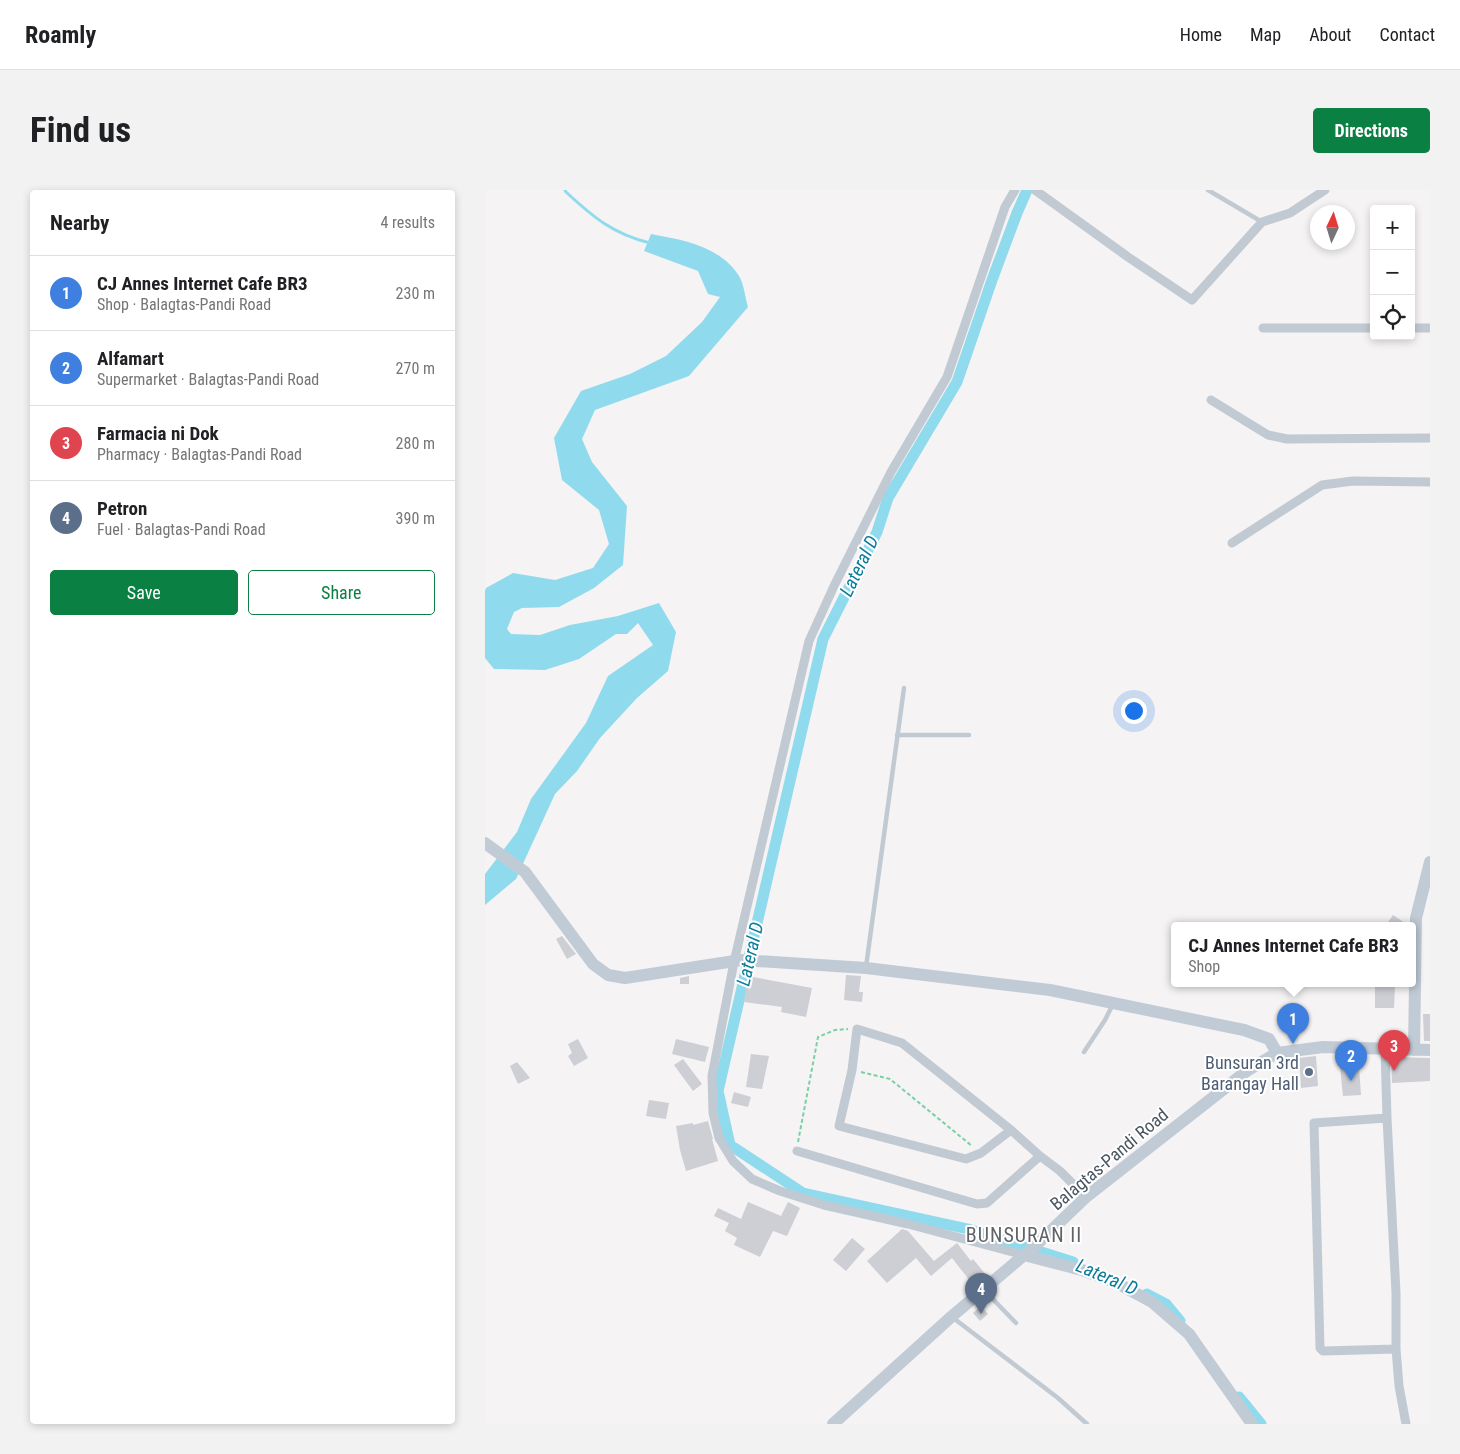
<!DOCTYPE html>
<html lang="en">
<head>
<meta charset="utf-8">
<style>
	:root { --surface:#fff; --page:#f2f2f2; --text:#202124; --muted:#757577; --line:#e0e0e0; --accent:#0b8043 }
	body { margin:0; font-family:"Roboto Condensed",sans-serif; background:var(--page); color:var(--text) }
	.controls { position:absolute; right:15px; top:15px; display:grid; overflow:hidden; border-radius:5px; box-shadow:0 2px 8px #0003 }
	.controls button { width:45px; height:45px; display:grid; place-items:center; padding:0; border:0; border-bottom:1px solid var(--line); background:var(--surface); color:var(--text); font:25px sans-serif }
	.compass { position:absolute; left:825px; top:15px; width:45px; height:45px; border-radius:50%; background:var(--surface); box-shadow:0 2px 8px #0003; rotate:4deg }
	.you { position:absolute; left:648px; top:520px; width:18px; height:18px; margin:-12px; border:4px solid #fff; border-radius:50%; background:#1a73e8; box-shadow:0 0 0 8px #1a73e833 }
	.badge { display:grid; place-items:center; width:32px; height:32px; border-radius:50%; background:var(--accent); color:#fff; font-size:16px; font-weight:700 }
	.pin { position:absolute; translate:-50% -41px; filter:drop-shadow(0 1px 2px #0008) }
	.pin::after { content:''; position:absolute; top:26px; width:18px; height:15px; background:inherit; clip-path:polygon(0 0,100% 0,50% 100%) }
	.popup { position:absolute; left:686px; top:732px; width:245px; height:65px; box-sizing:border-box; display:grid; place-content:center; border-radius:5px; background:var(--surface); filter:drop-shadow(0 1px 4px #0005); font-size:16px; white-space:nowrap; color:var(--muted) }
	.popup b { font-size:19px; color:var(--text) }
	.popup::after { content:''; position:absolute; left:50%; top:100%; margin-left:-10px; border:10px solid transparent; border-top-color:var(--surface) }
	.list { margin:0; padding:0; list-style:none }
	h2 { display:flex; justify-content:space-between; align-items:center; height:65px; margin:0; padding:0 20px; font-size:21px }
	h2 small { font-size:16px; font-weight:400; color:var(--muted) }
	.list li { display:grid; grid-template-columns:32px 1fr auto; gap:15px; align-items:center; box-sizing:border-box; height:75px; padding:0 20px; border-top:1px solid var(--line) }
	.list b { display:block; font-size:19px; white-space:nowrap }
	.list p { margin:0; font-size:16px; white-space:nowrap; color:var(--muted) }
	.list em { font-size:16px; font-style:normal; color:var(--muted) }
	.actions { display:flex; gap:10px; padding:15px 20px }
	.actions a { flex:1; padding:11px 0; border:1px solid var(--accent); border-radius:5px; text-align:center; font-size:18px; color:var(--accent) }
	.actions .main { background:var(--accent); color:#fff }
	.icon { flex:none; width:28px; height:28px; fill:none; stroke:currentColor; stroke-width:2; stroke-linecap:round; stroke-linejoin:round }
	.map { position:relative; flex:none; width:945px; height:1234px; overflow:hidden; border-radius:5px }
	header { display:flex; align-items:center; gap:30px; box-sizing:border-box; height:70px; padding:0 25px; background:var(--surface); border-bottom:1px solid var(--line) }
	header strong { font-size:24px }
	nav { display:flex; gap:28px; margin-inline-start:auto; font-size:18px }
	.intro { display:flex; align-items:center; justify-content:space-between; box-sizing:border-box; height:120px; padding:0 30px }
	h1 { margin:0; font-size:35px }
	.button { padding:12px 22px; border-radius:5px; background:var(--accent); color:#fff; font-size:18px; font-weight:700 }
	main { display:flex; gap:30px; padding:0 30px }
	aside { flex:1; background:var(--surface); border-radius:5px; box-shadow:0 2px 8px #0003 }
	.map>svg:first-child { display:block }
	.water { fill:#90daee }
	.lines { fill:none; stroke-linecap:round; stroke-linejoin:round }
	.stream { stroke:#90daee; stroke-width:3 }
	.canal { stroke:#90daee; stroke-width:11 }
	.building { fill:#cdcfd5 }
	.path { stroke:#7ad0a6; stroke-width:2; stroke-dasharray:4 2.5; stroke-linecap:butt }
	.lane { stroke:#c1cad2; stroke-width:4.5 }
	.street { stroke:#c1cad2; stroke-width:9 }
	.secondary { stroke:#c1cbd6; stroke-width:12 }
	.service-dot { fill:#5c6f8a; stroke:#fff; stroke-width:2 }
	.labels { text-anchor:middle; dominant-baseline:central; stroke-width:4; stroke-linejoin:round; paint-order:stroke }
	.service-label { font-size:18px; fill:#4e5e75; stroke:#fff; text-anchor:end }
	.street-label { font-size:18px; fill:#4a5661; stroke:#fff }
	.water-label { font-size:19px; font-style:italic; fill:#0c7c9b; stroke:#fff }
	.quarter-label { font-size:20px; letter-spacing:1px; fill:#5f6368; stroke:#fff }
</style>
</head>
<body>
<header>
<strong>Roamly</strong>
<nav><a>Home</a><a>Map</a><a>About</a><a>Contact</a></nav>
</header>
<div class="intro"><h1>Find us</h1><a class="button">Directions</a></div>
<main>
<aside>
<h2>Nearby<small>4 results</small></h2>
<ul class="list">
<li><span class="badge" style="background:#3f7fe0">1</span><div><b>CJ Annes Internet Cafe BR3</b><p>Shop · Balagtas-Pandi Road</p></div><em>230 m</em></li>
<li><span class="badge" style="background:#3f7fe0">2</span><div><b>Alfamart</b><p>Supermarket · Balagtas-Pandi Road</p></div><em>270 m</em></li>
<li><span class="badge" style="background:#e0444e">3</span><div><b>Farmacia ni Dok</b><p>Pharmacy · Balagtas-Pandi Road</p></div><em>280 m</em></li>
<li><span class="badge" style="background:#5c6f8a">4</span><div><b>Petron</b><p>Fuel · Balagtas-Pandi Road</p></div><em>390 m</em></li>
</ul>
<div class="actions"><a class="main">Save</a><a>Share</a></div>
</aside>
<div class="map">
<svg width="945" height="1234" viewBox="0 0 945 1234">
	<rect width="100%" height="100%" fill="#f5f3f3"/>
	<path class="water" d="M 166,44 C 198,50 235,56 254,86 C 259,94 260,107 263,117 L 204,186 L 110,220 L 97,249 L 107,272 L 142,316 L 138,375 L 109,398 L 74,417 L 37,418 L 29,422 L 22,439 L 26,444 L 55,445 L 85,435 L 133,426 L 174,413 L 191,442 L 183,481 L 152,508 L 115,548 L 92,581 L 70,604 L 31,689 L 0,715 L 0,684 L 32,642 L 46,609 L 101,533 L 123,486 L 168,455 L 153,433 L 142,444 L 131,444 L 94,469 L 60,480 L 9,479 L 0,468 L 0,401 L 1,398 L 28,383 L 70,390 L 108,378 L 124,354 L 114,320 L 77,290 L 69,248 L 96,201 L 145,184 L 181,166 L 217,132 L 235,107 L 223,104 L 213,81 L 159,61 Z"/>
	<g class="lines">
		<path class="stream" d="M 80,0 L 81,2 C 108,27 128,44 165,53"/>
		<path class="canal" d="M 542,0 L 532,23 L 507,90 L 472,192 L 403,308 L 392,342 L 338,449 L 233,901 L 245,955 L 318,1003 L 483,1039 L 588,1072
			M 662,1104 L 681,1114 L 695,1131
			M 754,1207 L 776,1234"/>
	</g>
	<path class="building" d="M 908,725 L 923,735 L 901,735 Z
		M 77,746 L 91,764 L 82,769 L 71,749 Z
		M 361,785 L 376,786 L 374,802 L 378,802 L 377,812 L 359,810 Z
		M 204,786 L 204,794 L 195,794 L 195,788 Z
		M 263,786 L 327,798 L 321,827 L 296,822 L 297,817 L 259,812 Z
		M 890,794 L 910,794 L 909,818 L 890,818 Z
		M 938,824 L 945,824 L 945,851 L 939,851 Z
		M 93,849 L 103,868 L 89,876 L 83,866 L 87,863 L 83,854 Z
		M 191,849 L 224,857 L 220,872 L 187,864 Z
		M 266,864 L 284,866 L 277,899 L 261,897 Z
		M 831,866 L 833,896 L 816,898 L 814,868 Z
		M 906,867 L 945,868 L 945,891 L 907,893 Z
		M 198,869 L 217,894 L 208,901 L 189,875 Z
		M 32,872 L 45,888 L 33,894 L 25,876 Z
		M 874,876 L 876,905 L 858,906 L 855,877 Z
		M 249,902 L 266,907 L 263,917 L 246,913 Z
		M 164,910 L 184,913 L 181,929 L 161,926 Z
		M 223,931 L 228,949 L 227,949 L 233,971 L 201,981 L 195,960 L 191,936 L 208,933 L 208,935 Z
		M 263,1012 L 296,1026 L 303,1012 L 315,1018 L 302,1046 L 288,1041 L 275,1067 L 249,1055 L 252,1048 L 240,1041 L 244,1033 L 229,1026 L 233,1018 L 256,1029 Z
		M 417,1039 L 423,1041 L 449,1071 L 472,1053 L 486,1071 L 488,1069 L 502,1086 L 489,1096 L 467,1068 L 446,1086 L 431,1068 L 402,1093 L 382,1071 Z
		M 367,1048 L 380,1059 L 361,1081 L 348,1070 Z
		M 496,1116 L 503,1124 L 495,1131 L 488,1123 Z"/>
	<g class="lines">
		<path class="path" d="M 376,882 L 405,889 L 487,956
			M 313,952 L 333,847 L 350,840 L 363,839"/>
		<path class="lane" d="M 723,0 L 777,32
			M 412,545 L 484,545
			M 381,777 L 419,498
			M 599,862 L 620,830 L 628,814
			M 499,1100 L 531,1133
			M 467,1127 L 573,1208 L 602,1234"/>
		<path class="street" d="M 530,0 L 520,17 L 462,187 L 406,282 L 349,396 L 324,451 L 249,772 L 227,886 L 228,923 L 234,948 L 248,971 L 267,989 L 295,1001 L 339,1015 L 423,1034 L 539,1065
			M 550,0 L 643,67 L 707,110 L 777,32 L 805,23 L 840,0
			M 778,138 L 889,138
			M 926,138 L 945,138
			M 726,210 L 783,245 L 802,249 L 945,248
			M 747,353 L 837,295 L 868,291 L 945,292
			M 900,859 L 902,928
			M 312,961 L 492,1014 L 502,1013 L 555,966 L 526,940 L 417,853 L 372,839 L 367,880 L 354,936 L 481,969 L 496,963 L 526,940
			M 555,966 L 575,981 L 601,1007
			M 911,1159 L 838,1161 L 835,1158 L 829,933 L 902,928 L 911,1103 L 911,1159 L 914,1196 L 921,1234"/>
		<path class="secondary" d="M 0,653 L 40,682 L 108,774 L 123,785 L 140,788 L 256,770 L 381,778 L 565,800 L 759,840 L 784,849 L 792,863
			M 929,860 L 931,728 L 945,672
			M 539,1065 L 597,1080 L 628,1091 L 667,1112 L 704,1144 L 767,1234
			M 348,1234 L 466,1127 L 551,1055 L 601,1007 L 763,880 L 792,863 L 838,857 L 945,860"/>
	</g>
	<circle class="service-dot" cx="824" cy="882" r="5"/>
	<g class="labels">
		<g class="service-label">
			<text x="814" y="872">Bunsuran 3rd<tspan x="814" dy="21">Barangay Hall</tspan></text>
		</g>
		<g class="street-label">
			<text transform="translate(624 969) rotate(-40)">Balagtas-Pandi Road</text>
		</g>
		<g class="water-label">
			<text transform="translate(374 376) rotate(-64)">Lateral D</text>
			<text transform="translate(265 764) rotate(-77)">Lateral D</text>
			<text transform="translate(622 1087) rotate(23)">Lateral D</text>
		</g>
		<g class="quarter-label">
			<text x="539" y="1045">BUNSURAN II</text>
		</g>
	</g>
</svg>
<div class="controls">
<button>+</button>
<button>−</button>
<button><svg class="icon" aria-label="locate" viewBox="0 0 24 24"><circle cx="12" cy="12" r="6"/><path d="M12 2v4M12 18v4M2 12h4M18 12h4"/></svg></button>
</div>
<svg class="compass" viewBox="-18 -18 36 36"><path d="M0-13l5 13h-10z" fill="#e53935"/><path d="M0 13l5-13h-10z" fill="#757577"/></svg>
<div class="you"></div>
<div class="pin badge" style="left:808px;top:854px;background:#3f7fe0">1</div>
<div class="popup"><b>CJ Annes Internet Cafe BR3</b>Shop</div>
<div class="pin badge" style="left:866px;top:891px;background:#3f7fe0">2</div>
<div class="pin badge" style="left:909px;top:881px;background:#e0444e">3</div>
<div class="pin badge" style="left:496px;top:1124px;background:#5c6f8a">4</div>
</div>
</main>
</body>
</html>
